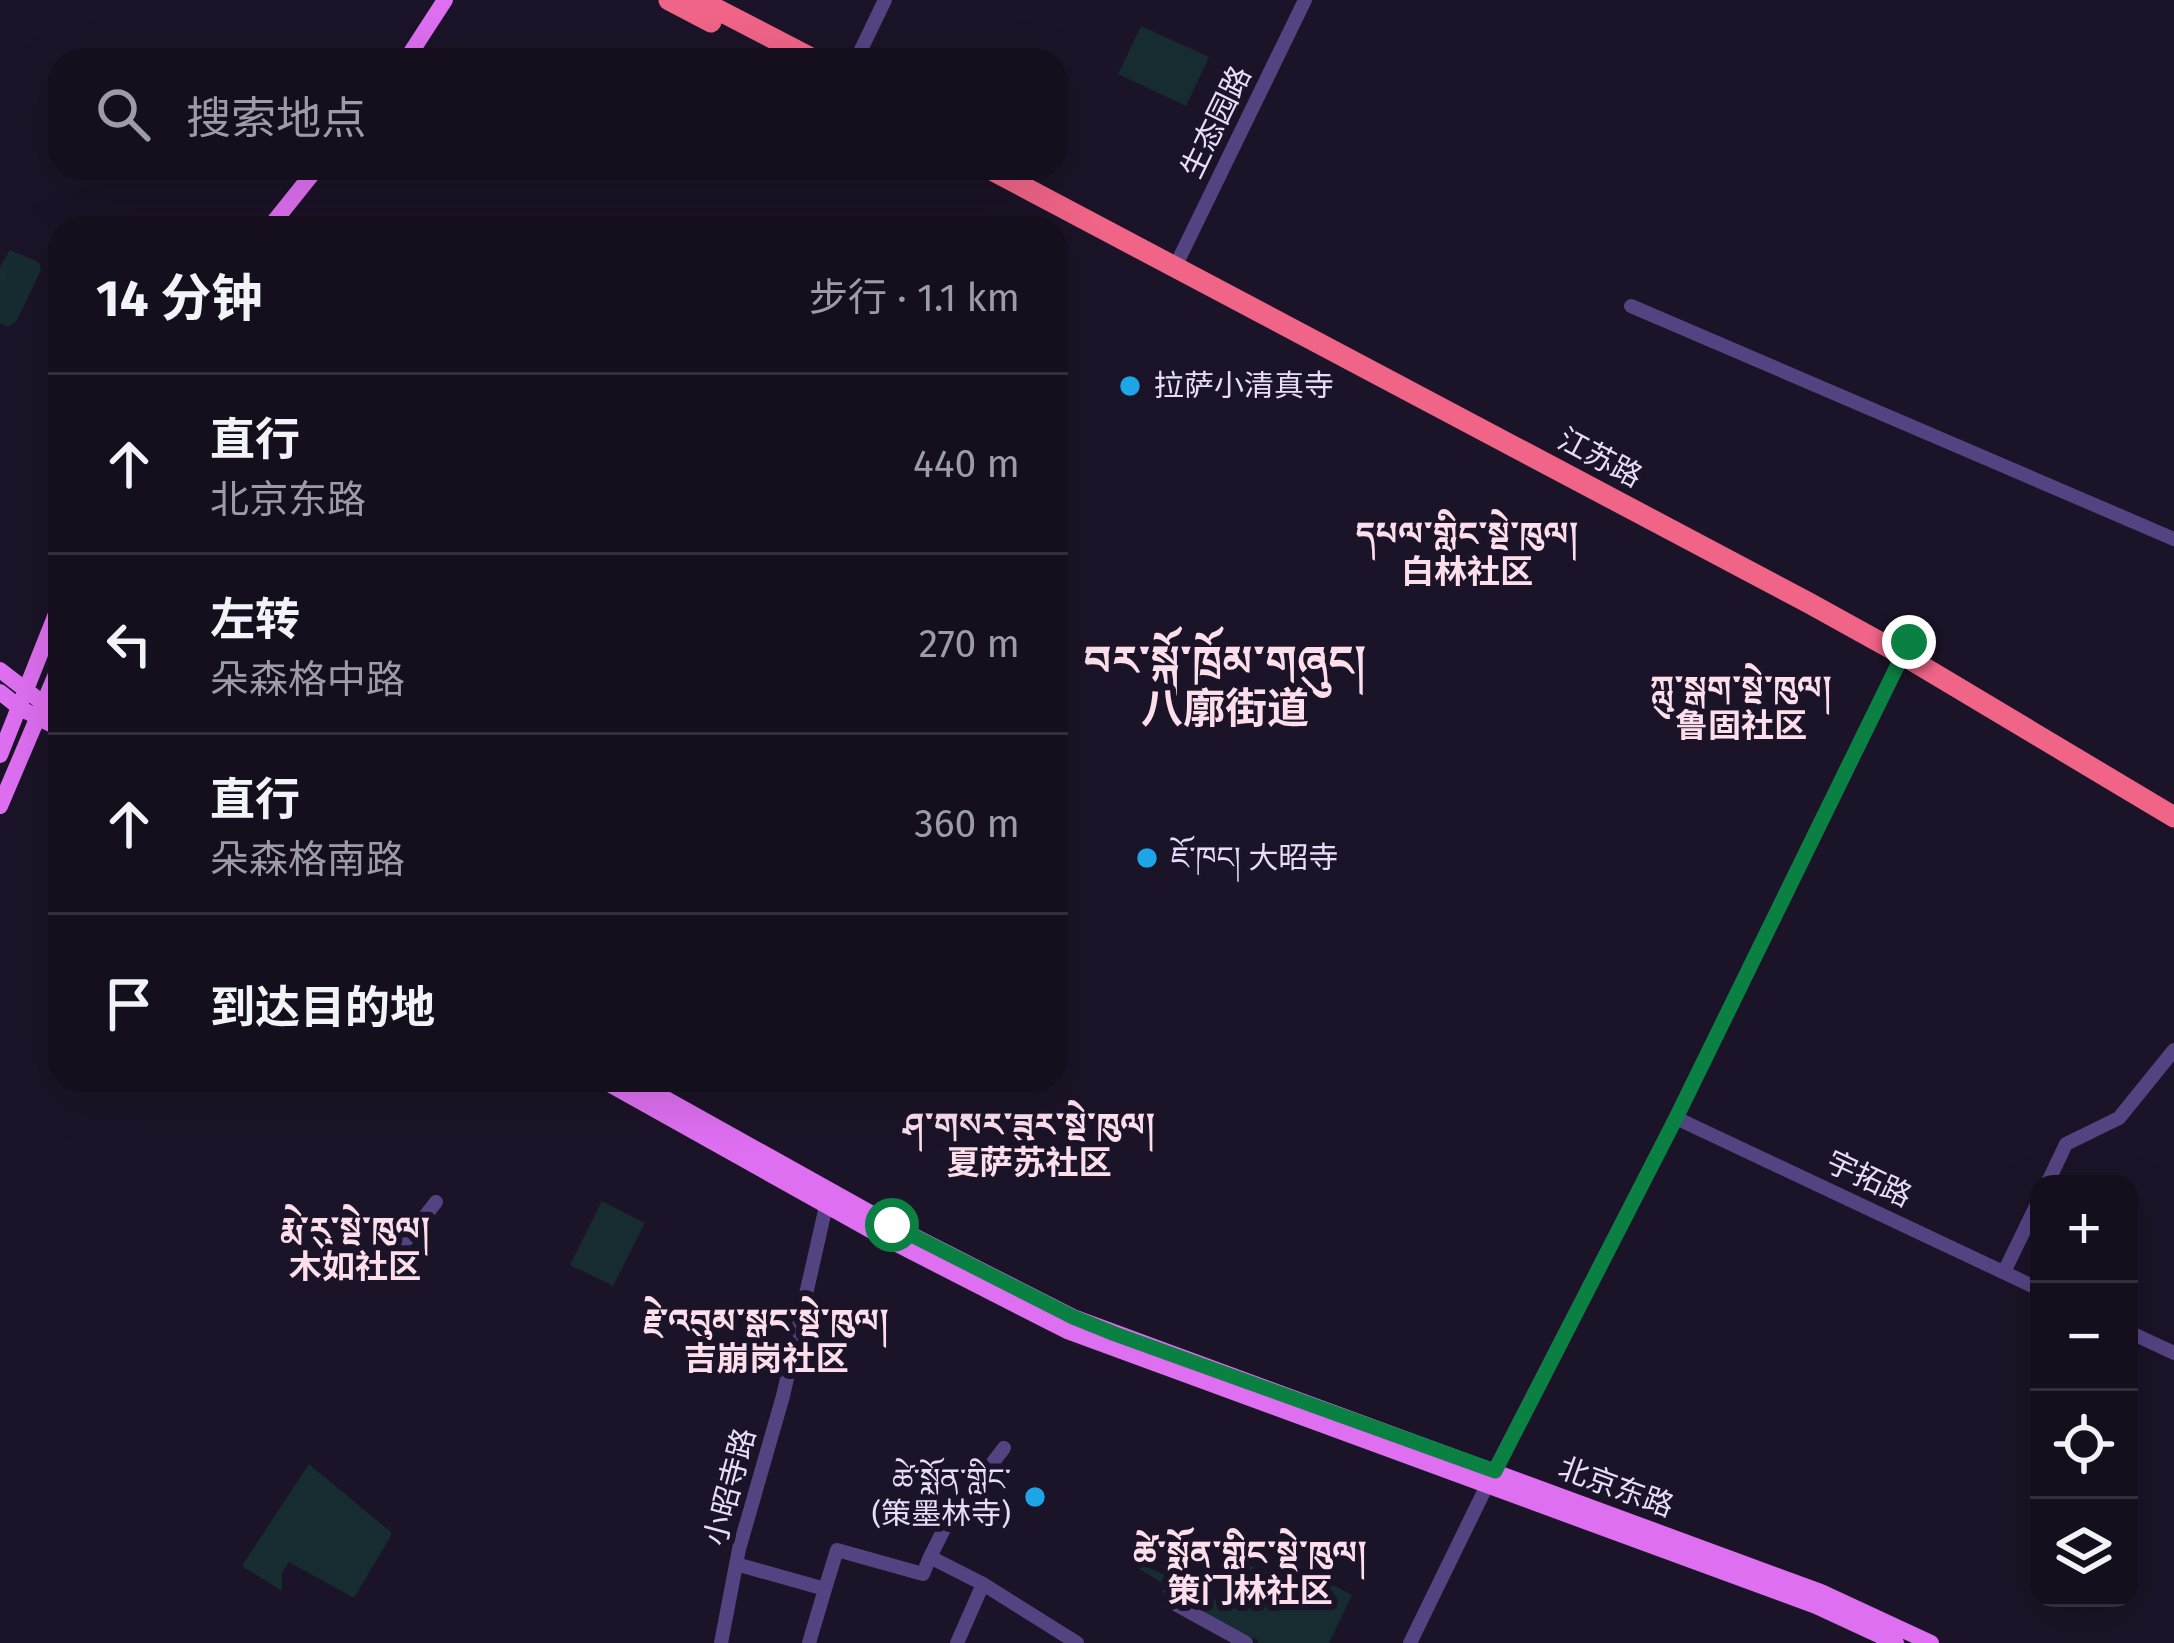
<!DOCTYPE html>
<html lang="zh">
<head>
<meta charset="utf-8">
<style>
	:root { --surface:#140e1d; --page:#1d1726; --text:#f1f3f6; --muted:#9d9ca4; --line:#332e3b }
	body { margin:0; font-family:"Fira Sans","Noto Sans SC","Noto Serif Tibetan",sans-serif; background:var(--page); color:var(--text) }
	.controls { position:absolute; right:36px; bottom:36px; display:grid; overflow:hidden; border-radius:24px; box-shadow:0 12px 48px #0002 }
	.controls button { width:108px; height:108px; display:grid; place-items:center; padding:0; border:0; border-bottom:3px solid var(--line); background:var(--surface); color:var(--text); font:60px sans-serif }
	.stop { position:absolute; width:36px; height:36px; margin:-27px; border:9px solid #0b8043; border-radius:50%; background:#fff }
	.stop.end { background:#0b8043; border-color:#fff; box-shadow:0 3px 12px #0008 }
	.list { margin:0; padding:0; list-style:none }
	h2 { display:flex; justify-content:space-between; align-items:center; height:156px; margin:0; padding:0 48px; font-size:51px }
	h2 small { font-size:39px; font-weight:400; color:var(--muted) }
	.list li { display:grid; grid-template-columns:78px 1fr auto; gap:36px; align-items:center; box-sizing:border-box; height:180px; padding:0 48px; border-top:3px solid var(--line) }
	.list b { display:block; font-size:45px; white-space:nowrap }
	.list p { margin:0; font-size:39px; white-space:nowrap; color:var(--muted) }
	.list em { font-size:39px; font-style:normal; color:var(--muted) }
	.icon { flex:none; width:66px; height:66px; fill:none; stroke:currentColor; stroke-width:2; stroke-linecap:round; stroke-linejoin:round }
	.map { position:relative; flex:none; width:2174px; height:1643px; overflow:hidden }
	.search { position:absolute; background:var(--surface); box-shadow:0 12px 48px #0002; left:48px; top:48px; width:1020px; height:132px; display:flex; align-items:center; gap:30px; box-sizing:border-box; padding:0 42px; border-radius:36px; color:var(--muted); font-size:45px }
	.panel { position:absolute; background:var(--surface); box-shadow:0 12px 48px #0002; left:48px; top:216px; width:1020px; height:876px; border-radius:36px }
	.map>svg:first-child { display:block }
	.green { fill:#172c31 }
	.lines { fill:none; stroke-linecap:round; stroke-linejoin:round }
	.minor { stroke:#544381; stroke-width:14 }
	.major { stroke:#dd6ff0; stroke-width:16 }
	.highway { stroke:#ef6487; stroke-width:21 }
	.route { stroke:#0b8043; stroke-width:15 }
	.poi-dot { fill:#1da5e7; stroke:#1b1327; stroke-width:4.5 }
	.labels { text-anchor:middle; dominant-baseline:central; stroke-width:12; stroke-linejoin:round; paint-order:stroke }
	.street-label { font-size:30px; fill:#e7ddfb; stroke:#1b1327 }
	.poi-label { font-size:30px; fill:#e7ddfb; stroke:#1b1327; text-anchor:start }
	.neighbourhood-label { font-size:33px; font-weight:bold; fill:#fcdfeb; stroke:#1b1327 }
	.district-label { font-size:42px; font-weight:bold; fill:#fcdfeb; stroke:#1b1327 }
</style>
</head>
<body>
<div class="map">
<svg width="2174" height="1643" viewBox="0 0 2174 1643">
	<rect width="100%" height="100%" fill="#1b1327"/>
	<path class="green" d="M 1141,26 L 1209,57 L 1186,106 L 1118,74 Z
		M 10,250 L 39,262 L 41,270 L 16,322 L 8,327 L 0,323 L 0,267 Z
		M 602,1201 L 645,1223 L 613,1286 L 570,1265 Z
		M 309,1464 L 391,1532 L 391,1536 L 354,1598 L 289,1562 L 282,1573 L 282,1591 L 243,1567 L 243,1564 Z
		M 1283,1559 L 1352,1595 L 1329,1643 L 1258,1643 L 1258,1640 L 1248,1636 L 1246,1639 L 1162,1592 L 1165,1585 L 1130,1563 L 1133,1560 L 1221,1602 L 1224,1596 L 1231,1598 L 1247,1564 L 1265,1572 L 1276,1570 Z"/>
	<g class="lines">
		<path class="minor" d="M 856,60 L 885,0
			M 1175,267 L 1305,0
			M 1631,306 L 2174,539
			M 1676,1118 L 2039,1289
			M 2047,1184 L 2066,1144 L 2119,1118 L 2174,1050
			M 389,1262 L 436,1202
			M 2004,1272 L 2039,1200
			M 2129,1332 L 2174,1353
			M 930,1557 L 948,1521 L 1004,1448
			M 736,1564 L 825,1589 L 809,1643
			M 825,1589 L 837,1550 L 923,1574 L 930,1557 L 983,1584 L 1077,1643
			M 1170,1601 L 1246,1643
			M 721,1643 L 739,1549 L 783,1396 L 826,1206
			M 957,1643 L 983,1584
			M 1410,1643 L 1494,1471 L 1676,1118 L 1909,642"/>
		<path class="major" d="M 406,60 L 445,0
			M 269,228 L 317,168
			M 0,670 L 44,704 L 60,713
			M 0,692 L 20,708 L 60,729
			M 0,755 L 60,604
			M 0,806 L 60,665
			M 602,1080 L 881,1236 L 1067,1331 L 1816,1606 L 1896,1643
			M 632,1080 L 892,1225 L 1073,1317 L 1821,1592 L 1931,1643"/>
		<path class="highway" d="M 669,0 L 711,22
			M 699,0 L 815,60
			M 988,168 L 1809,603 L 1903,655 L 2174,817"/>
	</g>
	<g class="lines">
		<path class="route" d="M 892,1225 L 1073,1317 L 1115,1334 L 1495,1471 L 1676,1118 L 1909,642"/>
	</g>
	<g class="poi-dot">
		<circle cx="1130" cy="386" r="12"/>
		<circle cx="1147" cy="858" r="12"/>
		<circle cx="1035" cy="1497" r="12"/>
	</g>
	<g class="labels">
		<g class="street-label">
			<text transform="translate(1216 122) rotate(-64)">生态园路</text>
			<text transform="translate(1600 458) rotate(28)">江苏路</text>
			<text transform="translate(1869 1179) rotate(25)">宇拓路</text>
			<text transform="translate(730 1487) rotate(-75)">小昭寺路</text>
			<text transform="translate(1616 1487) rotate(20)">北京东路</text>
		</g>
		<g class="poi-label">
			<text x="1154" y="386">拉萨小清真寺</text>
			<text x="1171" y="858">ཇོ་ཁང། 大昭寺</text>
			<text x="1011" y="1480" text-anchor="end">ཚེ་སྨོན་གླིང་<tspan x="1011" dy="34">(策墨林寺)</tspan></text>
		</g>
		<g class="neighbourhood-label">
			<text x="1467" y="534">དཔལ་གླིང་སྡེ་ཁུལ།<tspan x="1467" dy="38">白林社区</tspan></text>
			<text x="1741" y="688">ཀླུ་སྒུག་སྡེ་ཁུལ།<tspan x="1741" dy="38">鲁固社区</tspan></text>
			<text x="1029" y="1125">ཤ་གསར་ཟུར་སྡེ་ཁུལ།<tspan x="1029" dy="38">夏萨苏社区</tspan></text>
			<text x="355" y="1229">རྨེ་རུ་སྡེ་ཁུལ།<tspan x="355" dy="38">木如社区</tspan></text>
			<text x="766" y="1321">རྗེ་འབུམ་སྒང་སྡེ་ཁུལ།<tspan x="766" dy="38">吉崩岗社区</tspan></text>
			<text x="1250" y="1553">ཚེ་སྨོན་གླིང་སྡེ་ཁུལ།<tspan x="1250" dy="38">策门林社区</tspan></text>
		</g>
		<g class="district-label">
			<text x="1225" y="661">བར་སྐོ་ཁྲོམ་གཞུང།<tspan x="1225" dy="48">八廓街道</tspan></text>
		</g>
	</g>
</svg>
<div class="controls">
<button>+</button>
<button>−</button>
<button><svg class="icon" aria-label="locate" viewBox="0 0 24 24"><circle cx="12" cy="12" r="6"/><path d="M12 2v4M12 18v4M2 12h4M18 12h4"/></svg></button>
<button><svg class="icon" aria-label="layers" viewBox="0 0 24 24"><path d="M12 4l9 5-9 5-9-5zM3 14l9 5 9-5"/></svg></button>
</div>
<div class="stop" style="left:892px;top:1225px"></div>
<div class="stop end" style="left:1909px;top:642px"></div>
<div class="search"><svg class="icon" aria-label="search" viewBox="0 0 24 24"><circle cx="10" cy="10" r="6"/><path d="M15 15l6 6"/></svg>搜索地点</div>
<section class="panel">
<h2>14 分钟<small>步行 · 1.1 km</small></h2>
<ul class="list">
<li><svg class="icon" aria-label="ahead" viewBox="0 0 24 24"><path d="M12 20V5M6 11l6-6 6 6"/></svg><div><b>直行</b><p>北京东路</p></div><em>440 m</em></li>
<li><svg class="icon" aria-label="left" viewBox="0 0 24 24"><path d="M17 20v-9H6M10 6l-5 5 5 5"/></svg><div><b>左转</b><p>朵森格中路</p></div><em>270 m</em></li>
<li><svg class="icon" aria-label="ahead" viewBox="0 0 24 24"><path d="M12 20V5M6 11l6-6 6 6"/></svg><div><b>直行</b><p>朵森格南路</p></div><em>360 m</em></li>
<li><svg class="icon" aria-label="arrive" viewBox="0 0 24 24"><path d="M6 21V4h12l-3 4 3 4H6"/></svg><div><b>到达目的地</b></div></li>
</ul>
</section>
</div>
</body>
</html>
